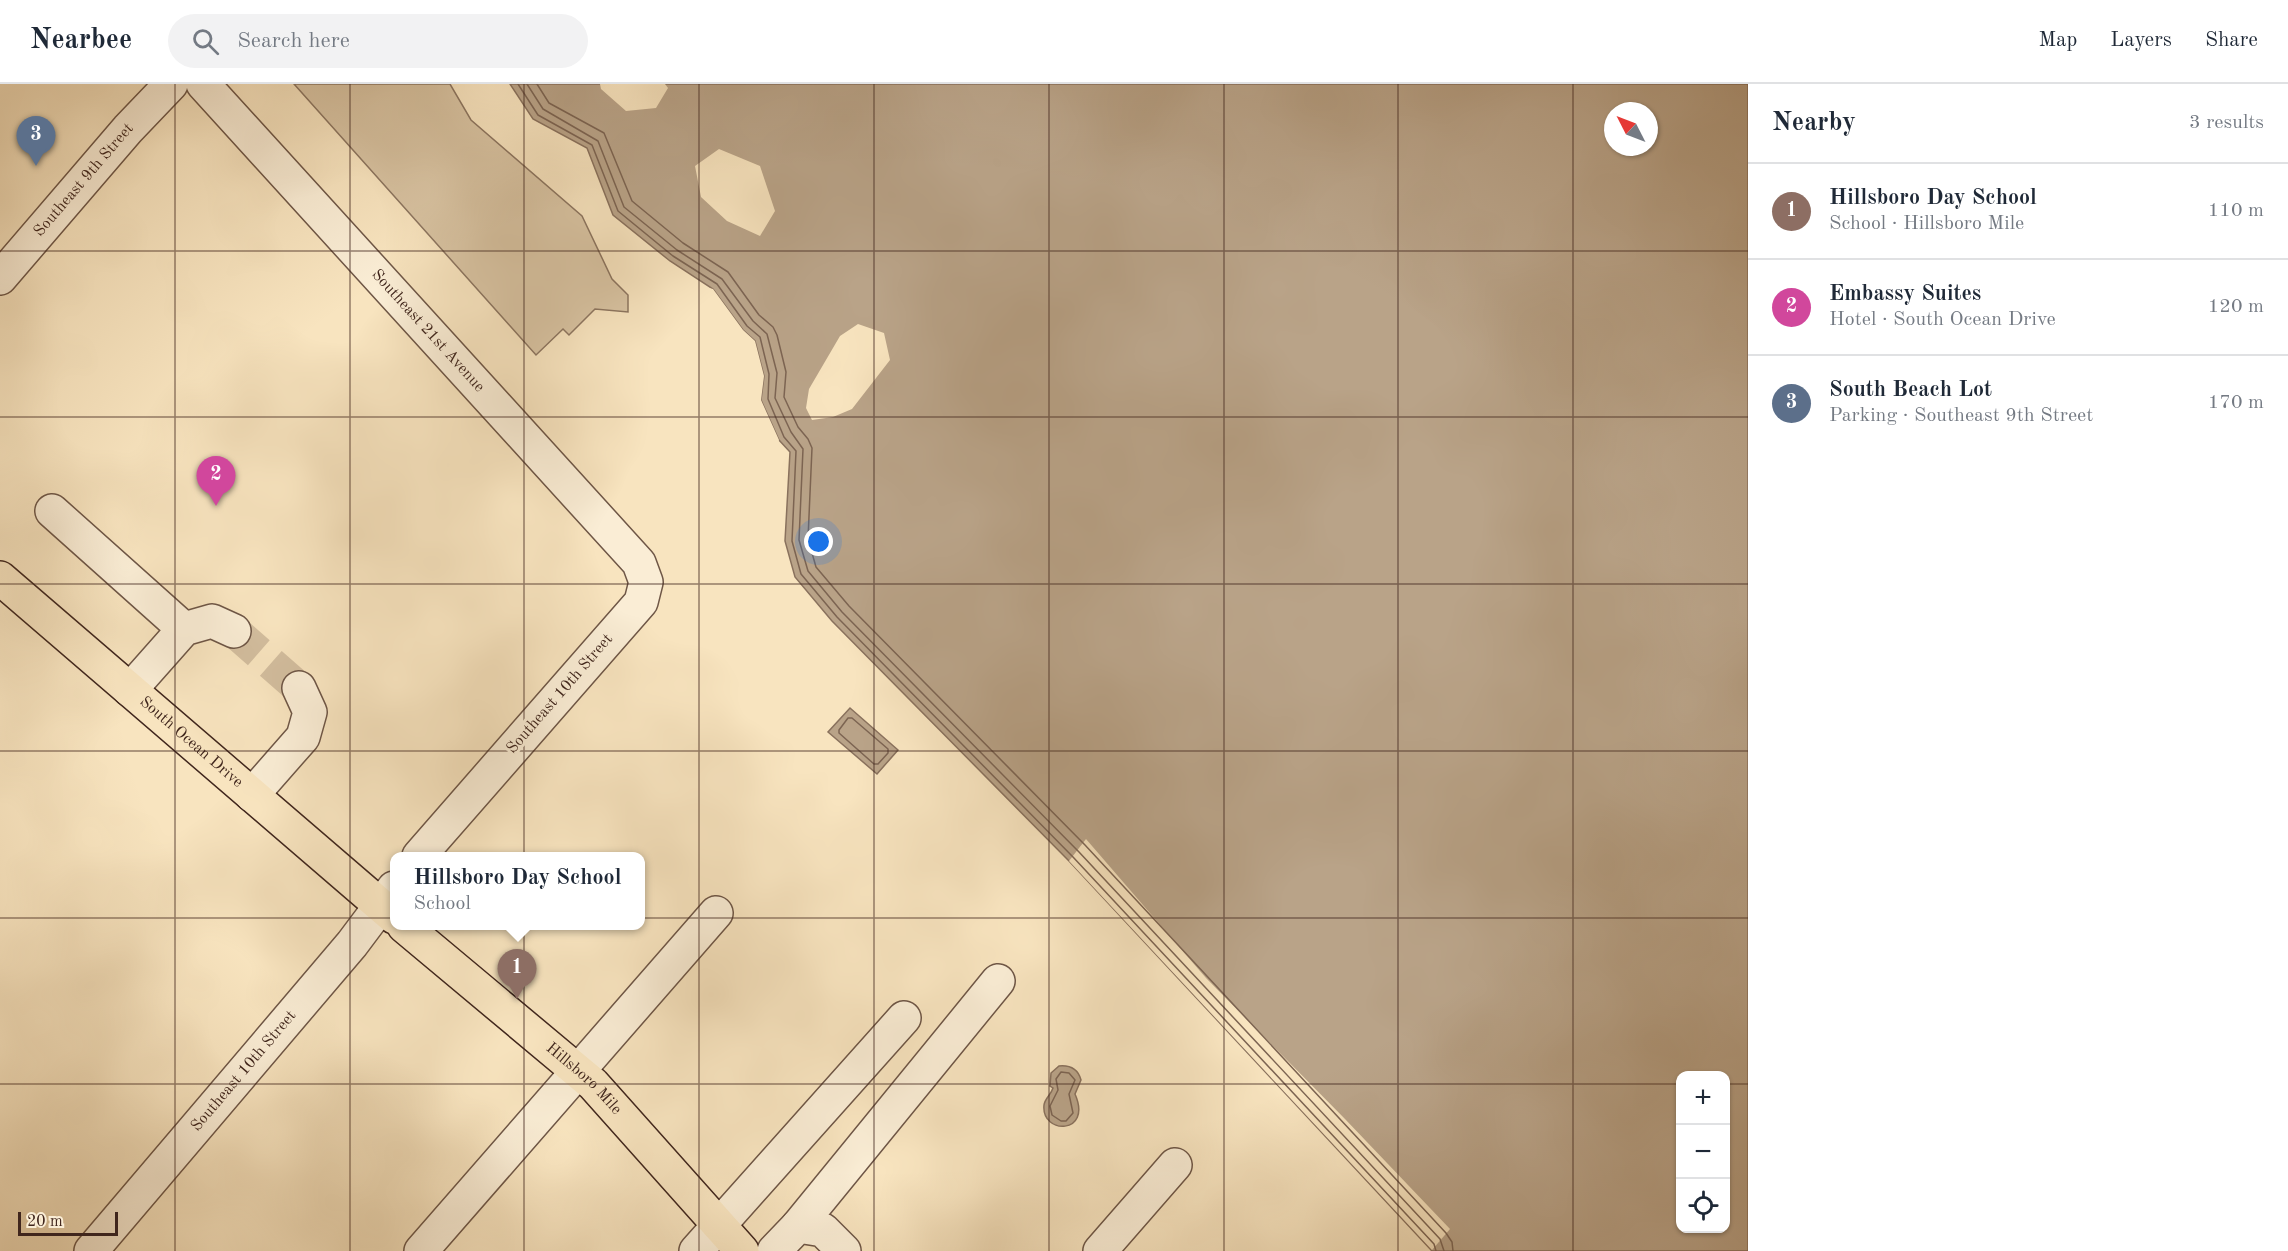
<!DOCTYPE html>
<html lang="en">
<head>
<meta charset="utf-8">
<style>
	:root { --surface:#fff; --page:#f2f2f3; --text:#1f2937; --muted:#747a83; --line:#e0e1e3; --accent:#0b8043 }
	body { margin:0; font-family:"Old Standard TT",serif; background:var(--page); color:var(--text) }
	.controls { position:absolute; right:18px; bottom:18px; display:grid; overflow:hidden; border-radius:12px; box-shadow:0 2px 4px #0004 }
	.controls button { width:54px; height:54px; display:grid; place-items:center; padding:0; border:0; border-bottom:2px solid var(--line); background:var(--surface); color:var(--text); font:30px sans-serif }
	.compass { position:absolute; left:1604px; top:18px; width:54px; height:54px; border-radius:50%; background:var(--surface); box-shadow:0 2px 4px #0004; rotate:312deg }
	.scale { position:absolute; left:18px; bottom:15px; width:100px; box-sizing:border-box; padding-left:6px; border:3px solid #40261d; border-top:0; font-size:16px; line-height:21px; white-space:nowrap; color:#40261d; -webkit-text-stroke:4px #faedd5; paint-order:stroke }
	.you { position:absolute; left:819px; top:458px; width:21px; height:21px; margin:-15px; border:4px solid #fff; border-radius:50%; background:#1a73e8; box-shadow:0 0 0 9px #1a73e833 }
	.badge { display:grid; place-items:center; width:39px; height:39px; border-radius:50%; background:var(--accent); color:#fff; font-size:20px; font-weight:700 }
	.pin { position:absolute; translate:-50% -50px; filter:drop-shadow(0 2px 3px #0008) }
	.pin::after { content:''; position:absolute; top:32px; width:21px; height:18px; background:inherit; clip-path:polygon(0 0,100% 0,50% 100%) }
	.popup { position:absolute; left:390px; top:768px; width:255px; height:78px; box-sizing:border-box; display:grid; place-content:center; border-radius:12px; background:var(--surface); filter:drop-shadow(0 2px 4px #0005); font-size:20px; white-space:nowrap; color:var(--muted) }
	.popup b { font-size:22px; color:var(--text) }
	.popup::after { content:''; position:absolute; left:50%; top:100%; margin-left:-12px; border:12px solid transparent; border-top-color:var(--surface) }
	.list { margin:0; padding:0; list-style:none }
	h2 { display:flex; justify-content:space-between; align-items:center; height:78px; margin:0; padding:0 24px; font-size:26px }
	h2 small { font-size:20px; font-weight:400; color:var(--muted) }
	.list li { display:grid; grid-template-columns:39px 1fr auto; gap:18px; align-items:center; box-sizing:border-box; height:96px; padding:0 24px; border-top:2px solid var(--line) }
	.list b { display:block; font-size:22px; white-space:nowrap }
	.list p { margin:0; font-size:20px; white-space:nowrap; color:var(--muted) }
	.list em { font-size:20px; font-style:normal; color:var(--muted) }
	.icon { flex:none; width:33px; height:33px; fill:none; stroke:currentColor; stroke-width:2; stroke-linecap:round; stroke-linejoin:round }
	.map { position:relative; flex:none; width:1748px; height:1167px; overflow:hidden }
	header { display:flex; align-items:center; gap:36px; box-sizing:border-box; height:84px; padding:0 30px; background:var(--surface); border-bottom:2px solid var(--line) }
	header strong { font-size:28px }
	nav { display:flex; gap:33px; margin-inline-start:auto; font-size:21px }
	.search { width:420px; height:54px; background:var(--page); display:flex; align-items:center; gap:15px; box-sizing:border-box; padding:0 21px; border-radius:33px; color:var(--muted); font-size:22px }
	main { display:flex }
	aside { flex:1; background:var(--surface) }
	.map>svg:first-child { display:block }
	.green { fill:#d9c4a3; stroke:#8c7560; stroke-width:1.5 }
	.water { fill:#b9a388; stroke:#89715d; stroke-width:1.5; fill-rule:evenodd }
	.pier { fill:#f8e4bf }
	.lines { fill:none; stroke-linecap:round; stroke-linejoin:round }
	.shore { stroke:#7c6452; stroke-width:1.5 }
	.minor-tunnel { stroke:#d3be9f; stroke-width:33; stroke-dasharray:33 16; stroke-linecap:butt }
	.minor-casing { stroke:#6e5646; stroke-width:36 }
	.major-casing { stroke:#40261d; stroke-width:36 }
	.minor { stroke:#faedd5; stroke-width:33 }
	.major { stroke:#f8e4bf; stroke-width:33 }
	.grid { fill:none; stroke:#40261d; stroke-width:1.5; stroke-opacity:0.55 }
	.labels { text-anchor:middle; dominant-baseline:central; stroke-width:6; stroke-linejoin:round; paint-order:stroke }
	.street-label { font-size:16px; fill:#40261d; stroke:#faedd5 }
</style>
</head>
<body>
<header>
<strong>Nearbee</strong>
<div class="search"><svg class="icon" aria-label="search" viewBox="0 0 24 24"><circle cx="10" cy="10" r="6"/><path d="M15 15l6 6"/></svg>Search here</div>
<nav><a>Map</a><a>Layers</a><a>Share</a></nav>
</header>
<main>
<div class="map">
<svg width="1748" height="1167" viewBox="0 0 1748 1167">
	<rect width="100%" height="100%" fill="#f8e4bf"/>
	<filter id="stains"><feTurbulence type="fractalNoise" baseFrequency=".00333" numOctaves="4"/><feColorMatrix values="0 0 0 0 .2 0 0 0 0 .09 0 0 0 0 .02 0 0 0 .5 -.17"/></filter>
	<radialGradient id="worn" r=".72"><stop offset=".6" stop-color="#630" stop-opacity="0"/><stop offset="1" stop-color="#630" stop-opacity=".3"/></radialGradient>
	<path class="green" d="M 294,0 L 450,0 L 471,36 L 582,132 L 612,195 L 628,211 L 628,228 L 595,225 L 569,251 L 563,245 L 536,271 Z"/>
	<path class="water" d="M 510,0 L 1748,0 L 1748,1167 L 1432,1167 L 1069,777 L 832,537 L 795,493 L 785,457 L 790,368 L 779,356 L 761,316 L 764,292 L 755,257 L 743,246 L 713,205 L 670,177 L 613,131 L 587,64 L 533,35 ZM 1613,27 L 1649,27 L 1649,63 L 1613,63 ZM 1680,992 L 1726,992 L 1726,1144 L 1680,1144 Z
		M 850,624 L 898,666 L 877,690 L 828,648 Z
		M 1059,982 C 1070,981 1078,985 1081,996 L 1075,1010 C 1093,1051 1041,1051 1044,1021 C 1045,1014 1051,1011 1053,1004 L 1050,1002 L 1051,989 Z"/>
	<path class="pier" d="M 600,0 L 665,0 L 668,4 L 656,24 L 626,27 L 601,5 Z
		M 719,65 L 760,82 L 775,127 L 760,152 L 727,137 L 701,113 L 695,82 Z
		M 705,203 L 713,205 L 743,246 L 755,257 L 764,292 L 761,316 L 779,356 L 778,359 L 758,317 L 761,292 L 753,259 L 740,248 L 711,207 Z
		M 858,240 L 884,249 L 890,276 L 852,325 L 833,333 L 812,336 L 806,324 L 809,305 L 840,252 Z
		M 1086,755 L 1206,894 L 1345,1035 L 1450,1145 L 1432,1166 L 1069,777 Z"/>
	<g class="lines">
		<path class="shore" d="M 518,0 L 538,31 L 592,61 L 618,127 L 673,172 L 717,200 L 747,242 L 760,253 L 769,290 L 768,315 L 784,353 L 796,367 L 792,457 L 801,490 L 837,533 L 1073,773 L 1434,1160 L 1436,1167
			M 527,0 L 543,25 L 598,57 L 624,123 L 677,166 L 722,195 L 753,237 L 767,250 L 777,289 L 775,314 L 791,348 L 803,365 L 799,456 L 808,487 L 842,528 L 1079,768 L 1440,1155 L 1444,1167
			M 537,0 L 549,19 L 604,49 L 632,117 L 683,159 L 728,188 L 759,231 L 773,243 L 777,251 L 786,288 L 784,313 L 798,343 L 808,355 L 812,364 L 808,455 L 816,483 L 849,522 L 1085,761 L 1446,1149 L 1452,1158 L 1453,1167
			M 848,634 L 852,634 L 888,665 L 888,669 L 878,680 L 874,680 L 839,649 L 839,646 Z
			M 1061,988 L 1069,989 L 1075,996 L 1069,1010 L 1073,1029 L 1066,1037 L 1061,1037 L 1052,1031 L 1050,1022 L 1058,1006 L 1056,995 Z"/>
		<path class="minor-tunnel" d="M 234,547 L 299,604"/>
		<g class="minor-casing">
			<g id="minor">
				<path id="s1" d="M 203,0 L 639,479 L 646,498 L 641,518 L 419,772"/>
				<path id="s2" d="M 0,194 L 128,45 L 171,0"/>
				<path d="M 52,427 L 184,545"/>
				<path d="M 130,606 L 184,545 L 212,537 L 234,547"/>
				<path d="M 252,711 L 303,653 L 310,628 L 299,604"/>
				<path d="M 798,1142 L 998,897"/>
				<path id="s3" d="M 91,1167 L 352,860 L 394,804"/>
				<path d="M 421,1167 L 716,829"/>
				<path d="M 696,1167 L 904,934"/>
				<path d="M 774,1167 L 798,1142 L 823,1146 L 844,1167"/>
				<path d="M 1100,1167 L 1175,1081"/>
			</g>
		</g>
		<g class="major-casing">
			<g id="major">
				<path id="s4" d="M 0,494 L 394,833"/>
				<path id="s5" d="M 404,842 L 593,1000 L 742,1167"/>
			</g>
		</g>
		<use href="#minor" class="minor"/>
		<use href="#major" class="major"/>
	</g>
	<path class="grid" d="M 175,0 L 175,1167M 350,0 L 350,1167M 524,0 L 524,1167M 699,0 L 699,1167M 874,0 L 874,1167M 1049,0 L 1049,1167M 1224,0 L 1224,1167M 1398,0 L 1398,1167M 1573,0 L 1573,1167M 0,167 L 1748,167M 0,333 L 1748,333M 0,500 L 1748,500M 0,667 L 1748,667M 0,834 L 1748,834M 0,1000 L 1680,1000M 1726,1000 L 1748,1000"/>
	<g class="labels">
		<g class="street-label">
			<text stroke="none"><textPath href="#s2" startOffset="129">Southeast 9th Street</textPath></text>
			<text stroke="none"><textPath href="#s1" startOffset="334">Southeast 21st Avenue</textPath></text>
			<text transform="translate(560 610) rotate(-49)">Southeast 10th Street</text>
			<text stroke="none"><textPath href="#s4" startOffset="252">South Ocean Drive</textPath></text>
			<text stroke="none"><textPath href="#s3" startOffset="236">Southeast 10th Street</textPath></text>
			<text stroke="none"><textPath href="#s5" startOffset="236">Hillsboro Mile</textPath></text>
		</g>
	</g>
	<rect width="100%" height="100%" filter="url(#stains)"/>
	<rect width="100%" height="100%" fill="url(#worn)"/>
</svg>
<div class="controls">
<button>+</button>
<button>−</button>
<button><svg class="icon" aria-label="locate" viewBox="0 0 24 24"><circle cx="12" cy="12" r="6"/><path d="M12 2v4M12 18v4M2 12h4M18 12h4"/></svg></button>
</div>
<svg class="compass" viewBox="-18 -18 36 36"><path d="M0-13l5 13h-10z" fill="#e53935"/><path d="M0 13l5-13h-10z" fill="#747a83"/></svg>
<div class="scale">20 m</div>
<div class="you"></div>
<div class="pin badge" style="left:517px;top:915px;background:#8d6e63">1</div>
<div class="popup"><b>Hillsboro Day School</b>School</div>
<div class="pin badge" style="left:216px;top:422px;background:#d1479c">2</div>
<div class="pin badge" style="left:36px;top:82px;background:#5c6f8a">3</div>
</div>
<aside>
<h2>Nearby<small>3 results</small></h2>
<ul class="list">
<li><span class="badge" style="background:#8d6e63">1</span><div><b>Hillsboro Day School</b><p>School · Hillsboro Mile</p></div><em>110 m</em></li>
<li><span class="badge" style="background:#d1479c">2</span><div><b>Embassy Suites</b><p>Hotel · South Ocean Drive</p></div><em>120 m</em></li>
<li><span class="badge" style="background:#5c6f8a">3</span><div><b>South Beach Lot</b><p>Parking · Southeast 9th Street</p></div><em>170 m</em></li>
</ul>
</aside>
</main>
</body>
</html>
